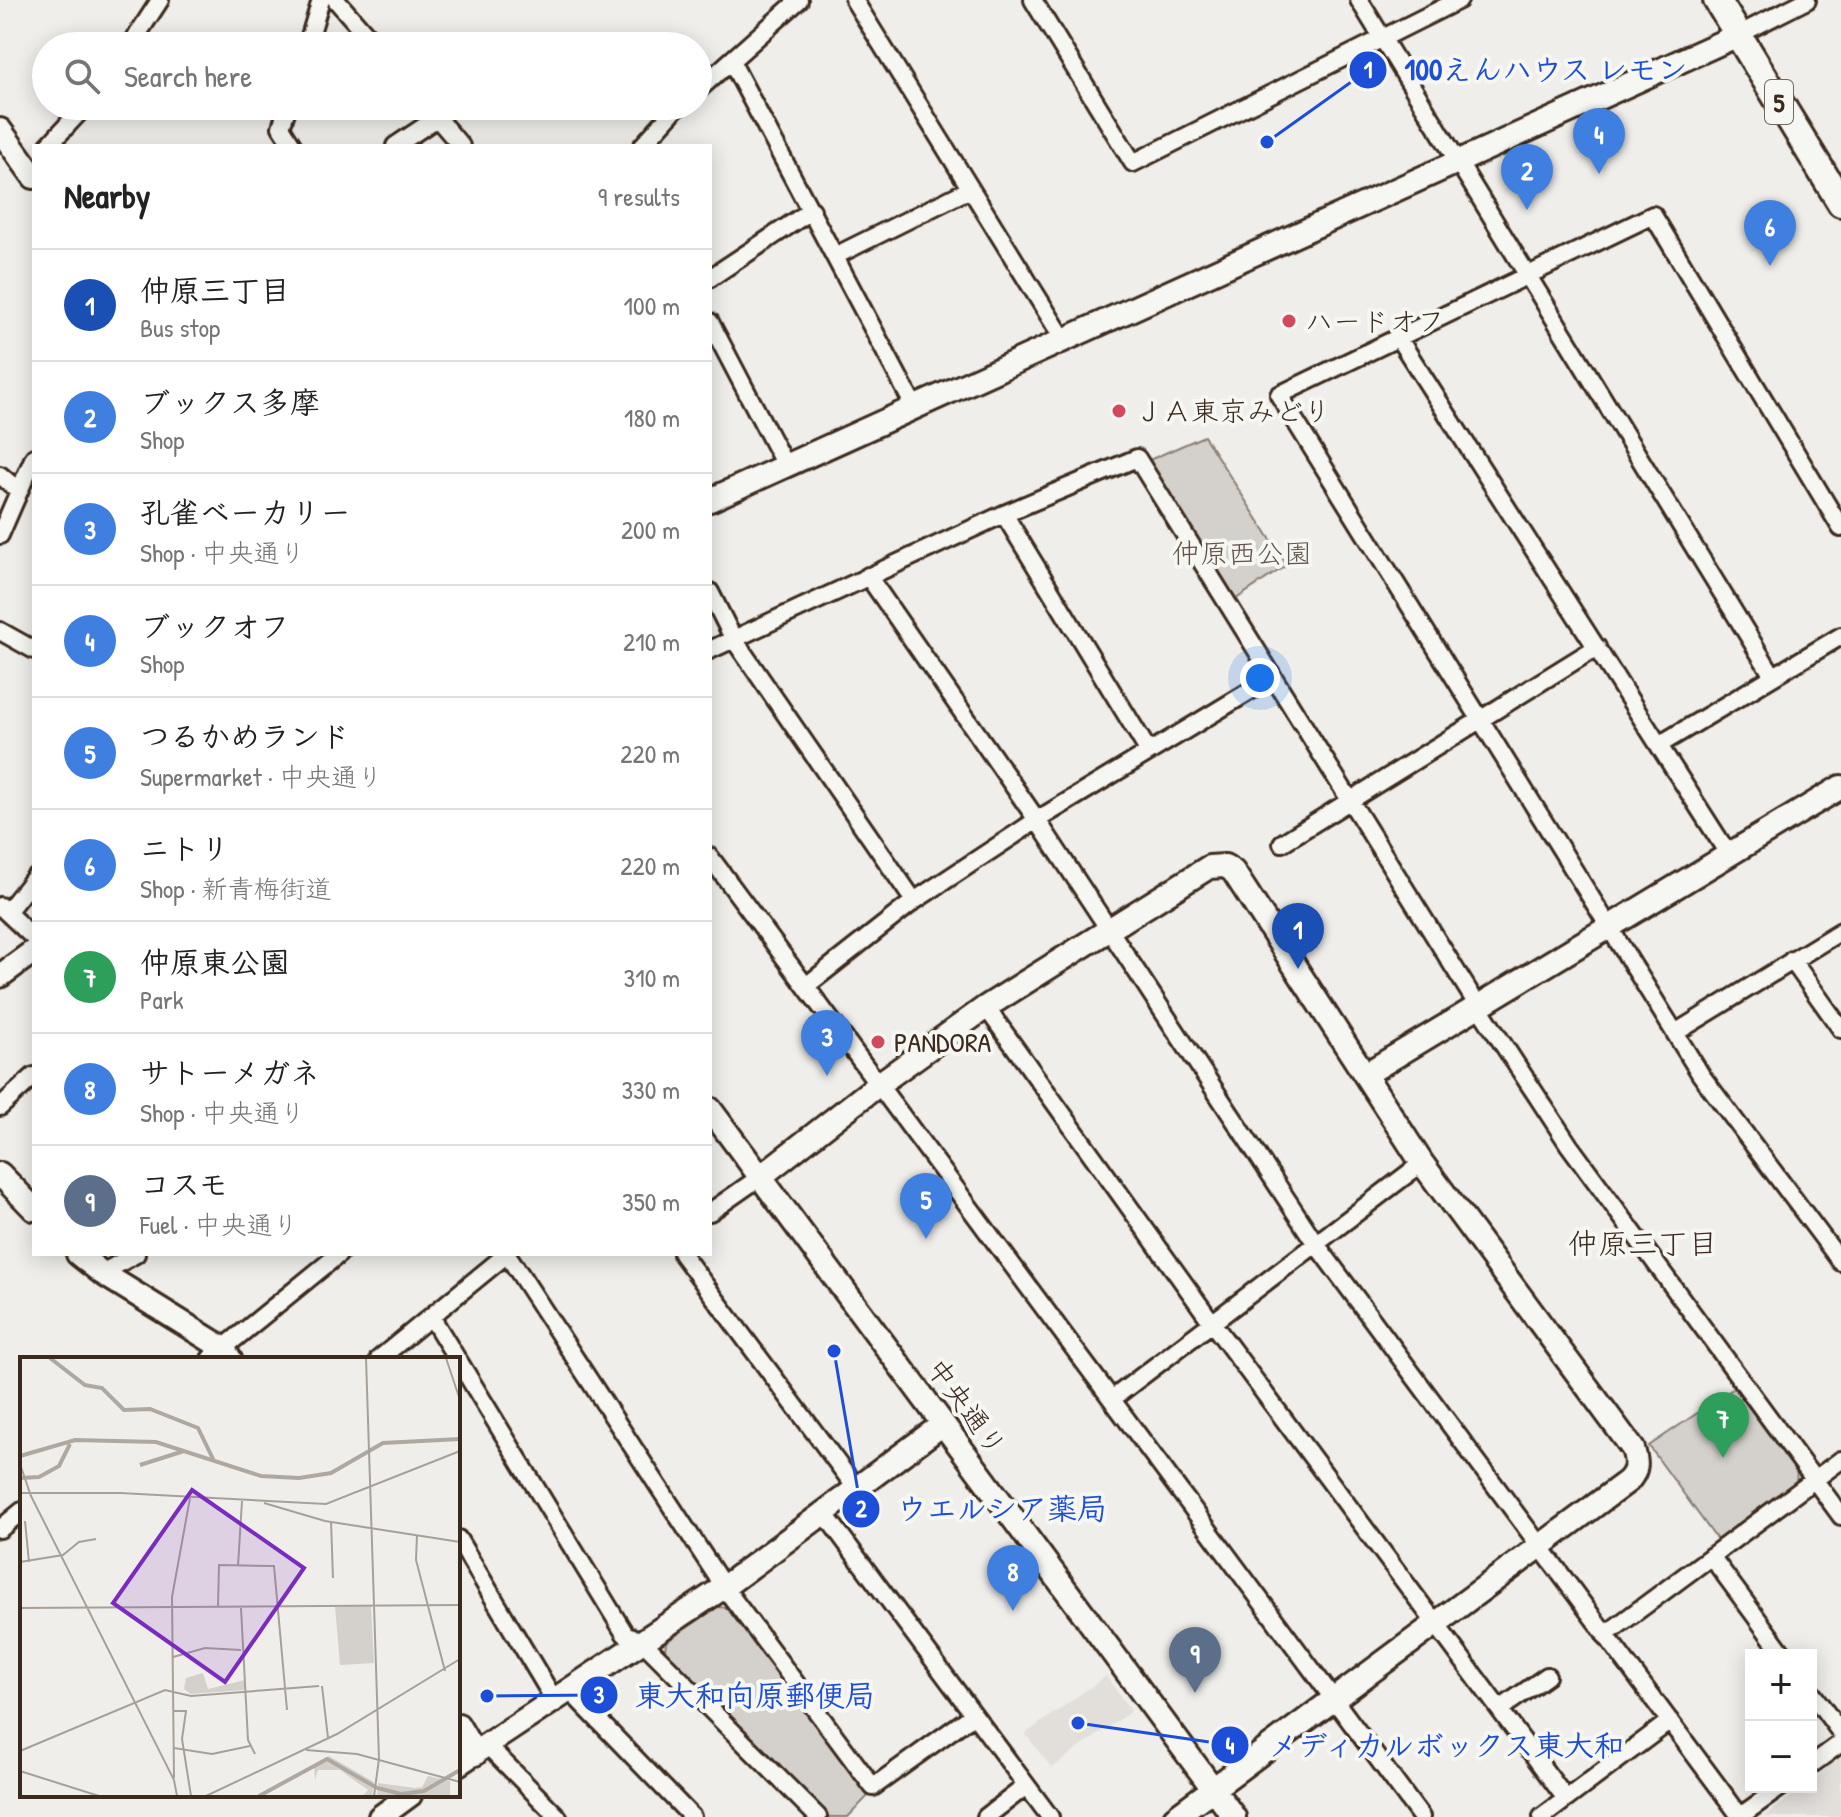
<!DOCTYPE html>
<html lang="en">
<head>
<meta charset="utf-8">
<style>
	:root { --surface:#fff; --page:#f6f6f6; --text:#222; --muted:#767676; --line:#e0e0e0; --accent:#111827 }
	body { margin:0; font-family:"Patrick Hand","Klee One",sans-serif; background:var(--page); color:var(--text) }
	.controls { position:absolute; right:24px; bottom:24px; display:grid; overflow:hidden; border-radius:0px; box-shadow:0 4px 20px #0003 }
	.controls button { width:72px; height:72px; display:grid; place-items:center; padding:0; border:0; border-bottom:2px solid var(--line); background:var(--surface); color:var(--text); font:40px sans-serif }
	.you { position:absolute; left:1260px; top:678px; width:28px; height:28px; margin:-20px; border:6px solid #fff; border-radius:50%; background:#1a73e8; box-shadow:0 0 0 12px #1a73e833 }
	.badge { display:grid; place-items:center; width:52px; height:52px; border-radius:50%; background:var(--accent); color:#fff; font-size:26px; font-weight:700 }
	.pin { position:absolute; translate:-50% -66px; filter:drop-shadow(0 2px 4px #0008) }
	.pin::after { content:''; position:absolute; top:42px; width:28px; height:24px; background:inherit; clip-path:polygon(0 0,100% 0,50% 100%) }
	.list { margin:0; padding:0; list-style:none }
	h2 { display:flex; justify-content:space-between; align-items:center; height:104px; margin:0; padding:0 32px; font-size:34px }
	h2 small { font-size:26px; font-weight:400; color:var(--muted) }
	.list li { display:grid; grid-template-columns:52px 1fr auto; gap:24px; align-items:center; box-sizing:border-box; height:112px; padding:0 32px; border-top:2px solid var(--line) }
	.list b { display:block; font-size:30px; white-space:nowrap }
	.list p { margin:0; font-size:26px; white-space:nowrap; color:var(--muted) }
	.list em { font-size:26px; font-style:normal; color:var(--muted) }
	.icon { flex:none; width:44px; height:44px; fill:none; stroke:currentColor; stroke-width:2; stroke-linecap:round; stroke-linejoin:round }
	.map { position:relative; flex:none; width:1841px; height:1817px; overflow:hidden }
	.search { position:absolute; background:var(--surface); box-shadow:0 4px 20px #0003; left:32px; top:32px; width:680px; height:88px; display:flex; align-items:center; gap:20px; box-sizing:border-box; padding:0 28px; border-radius:44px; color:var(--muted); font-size:30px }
	.panel { position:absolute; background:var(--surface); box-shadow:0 4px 20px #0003; left:32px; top:144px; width:680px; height:1112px; border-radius:0px }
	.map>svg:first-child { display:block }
	.built { fill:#e2dfdb }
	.green { fill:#d4d1cc; stroke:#887e75; stroke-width:2 }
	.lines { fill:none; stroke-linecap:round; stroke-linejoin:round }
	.minor-casing { stroke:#3b2a1e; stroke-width:22 }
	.tertiary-casing { stroke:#3b2a1e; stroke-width:28 }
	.primary-casing { stroke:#3b2a1e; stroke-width:32 }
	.minor { stroke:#f6f6f2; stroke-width:16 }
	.tertiary { stroke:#f6f6f2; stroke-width:22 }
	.primary { stroke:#f6f6f2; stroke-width:26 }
	.poi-dot { fill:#d1495b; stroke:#f6f6f2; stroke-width:3 }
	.labels { text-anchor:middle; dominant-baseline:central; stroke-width:8; stroke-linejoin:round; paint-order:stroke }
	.shield { fill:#f6f6f2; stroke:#73675e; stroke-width:2 }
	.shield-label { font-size:26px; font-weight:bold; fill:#3b2a1e }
	.poi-label { font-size:28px; fill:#3b2a1e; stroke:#f6f6f2; text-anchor:start }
	.park-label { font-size:28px; fill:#61544a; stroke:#f6f6f2 }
	.street-label { font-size:28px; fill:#3b2a1e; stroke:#f6f6f2 }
	.neighbourhood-label { font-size:30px; fill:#3b2a1e; stroke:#f6f6f2 }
	.inset-river { fill:none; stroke:#afa8a1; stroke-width:4 }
	.inset-road { fill:none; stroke:#a7a098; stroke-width:2 }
	.view { fill:#7b2cbf; fill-opacity:0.15; stroke:#7b2cbf; stroke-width:4 }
	.inset-edge { fill:none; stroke:#3b2a1e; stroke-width:4 }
	.leader { fill:none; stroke:#1d4ed8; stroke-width:3 }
	.callout-dot { fill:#1d4ed8; stroke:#f6f6f2; stroke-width:3 }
	.mark-label { font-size:24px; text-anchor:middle; font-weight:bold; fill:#fff }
	.callout-label { font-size:30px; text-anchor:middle; font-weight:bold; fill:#1d4ed8; stroke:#f6f6f2; stroke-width:8; stroke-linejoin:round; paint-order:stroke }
</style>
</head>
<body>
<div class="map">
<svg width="1841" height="1817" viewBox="0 0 1841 1817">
	<rect width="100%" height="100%" fill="#efeeea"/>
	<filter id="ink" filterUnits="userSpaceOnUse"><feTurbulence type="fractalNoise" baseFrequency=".0125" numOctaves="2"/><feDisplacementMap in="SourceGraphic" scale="16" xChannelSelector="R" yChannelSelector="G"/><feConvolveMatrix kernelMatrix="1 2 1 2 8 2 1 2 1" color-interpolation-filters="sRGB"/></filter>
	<g filter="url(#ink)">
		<path class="built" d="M 1106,1676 L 1131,1711 L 1052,1768 L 1025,1734 Z
			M 1841,1757 L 1841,1817 L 1764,1817 L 1803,1787 L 1811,1787 L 1811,1781 Z"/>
		<path class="green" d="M 1204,436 L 1287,565 L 1233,601 L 1147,461 Z
			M 1734,1388 L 1797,1469 L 1796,1485 L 1718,1541 L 1649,1446 Z
			M 718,1607 L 730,1608 L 869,1795 L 848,1817 L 828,1817 L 665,1650 L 666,1642 Z"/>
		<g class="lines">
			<g class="minor-casing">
				<path id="minor" d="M 336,0 L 376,46
					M 854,0 L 1064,340
					M 1033,0 L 1133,163 L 1459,0
					M 1359,0 L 1773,676
					M 1738,35 L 1807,0
					M 130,46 L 160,0
					M 307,46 L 321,0
					M 731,61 L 915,408
					M 698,90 L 799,0
					M 288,106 L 281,127 L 293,146
					M 427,106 L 461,146
					M 48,146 L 85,106
					M 395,146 L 437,118
					M 642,146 L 678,106
					M 837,255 L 968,190
					M 710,278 L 812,210
					M 710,322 L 786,467
					M 1399,339 L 1729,855
					M 0,475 L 19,491
					M 1004,514 L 1149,752
					M 1841,528 L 1653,215 L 1279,395 L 1701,1075 L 1841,1262
					M 0,535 L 34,457
					M 868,576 L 1037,820 L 1316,1244 L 1740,1816
					M 710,592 L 733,638 L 914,901
					M 0,631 L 34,650
					M 710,650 L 1004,514 L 1137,458 L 1478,1006 L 1569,1145 L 1841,1516
					M 1659,745 L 1841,636
					M 1282,843 L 1597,647
					M 710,857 L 1421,1817
					M 0,906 L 34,938
					M 7,912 L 34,878
					M 1792,960 L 1841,1029
					M 806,986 L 914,901 L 1037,820 L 1273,677
					M 986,1007 L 1213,1324 L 1566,1799
					M 1675,1033 L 1841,931
					M 0,1107 L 34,1076
					M 710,1212 L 760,1177
					M 507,1254 L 724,1587 L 873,1787 L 973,1715
					M 682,1254 L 856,1488
					M 102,1273 L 136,1254
					M 432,1318 L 457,1359
					M 210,1359 L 339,1254
					M 379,1359 L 507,1254
					M 458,1360 L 625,1634 L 643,1642 L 818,1817
					M 1112,1399 L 1422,1163
					M 824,1513 L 1050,1817
					M 0,1529 L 22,1511
					M 458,1539 L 555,1701
					M 1711,1556 L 1784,1655
					M 1605,1635 L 1841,1460
					M 570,1691 L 692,1817
					M 1811,1692 L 1841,1733
					M 1500,1709 L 1547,1676
					M 488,1746 L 558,1817
					M 1811,1765 L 1841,1743
					M 986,1817 L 1026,1786
					M 1542,1817 L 1670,1721
					M 1739,1817 L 1781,1787"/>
			</g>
			<g class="tertiary-casing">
				<path id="tertiary" d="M 0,130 L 34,177
					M 710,500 L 1738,35
					M 0,976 L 34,951
					M 1366,1074 L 1841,787
					M 710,1109 L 1234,1817
					M 0,1174 L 34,1209
					M 760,1177 L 879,1084 L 986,1007 L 1209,867 L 1225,866 L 1233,871 L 1422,1163 L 1633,1449 C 1637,1462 1638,1470 1628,1481 L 1175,1817
					M 78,1254 L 102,1273 L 223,1348 L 230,1359
					M 458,1725 L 475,1754
					M 458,1764 L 724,1587 L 943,1424
					M 380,1817 L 410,1795"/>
			</g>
			<g class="primary-casing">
				<path id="primary" d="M 1717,0 L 1841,203"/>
			</g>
			<use href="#minor" class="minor"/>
			<use href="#tertiary" class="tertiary"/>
			<use href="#primary" class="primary"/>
		</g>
	</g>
	<g class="poi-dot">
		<circle cx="1289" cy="321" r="8"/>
		<circle cx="1119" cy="411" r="8"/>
		<circle cx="878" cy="1042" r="8"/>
	</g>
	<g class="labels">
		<rect class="shield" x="1765" y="80" width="28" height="44" rx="6"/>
		<g class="shield-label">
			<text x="1779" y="102">5</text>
		</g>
		<g class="poi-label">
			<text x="1305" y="321">ハードオフ</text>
			<text x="1135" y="411">ＪＡ東京みどり</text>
			<text x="894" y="1042">PANDORA</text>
		</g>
		<g class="park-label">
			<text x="1242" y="553">仲原西公園</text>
		</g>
		<g class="street-label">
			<text transform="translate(967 1407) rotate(54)">中央通り</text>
		</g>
		<g class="neighbourhood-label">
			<text x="1643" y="1243">仲原三丁目</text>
		</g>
	</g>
	<g transform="translate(20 1357)">
		<rect width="440" height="440" fill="#efeeea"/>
		<path d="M 351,248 L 354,306 L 320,308 L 315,249 ZM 183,316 L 188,332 L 225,323 L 224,333 L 171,337 L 164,332 L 166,321 ZM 309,399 L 354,425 L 352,439 L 343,439 L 348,433 L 320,413 L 298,413 L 295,423 L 294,410 ZM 408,419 L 430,424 L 430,439 L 357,439 L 358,426 L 395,431 L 402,430 Z" fill="#d4d1cc"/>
		<path class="inset-river" d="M 30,1 L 65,28 L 82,31 L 104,53 L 130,52 L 178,71 L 194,104M 0,99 L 55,83 L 136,85 L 241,119 L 279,121 L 311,116 L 363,86 L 440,82M 120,108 L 164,94M 0,121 L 19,120 L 39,109 L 50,87M 239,439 L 307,402 L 357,431 L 381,437 L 404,434 L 440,413"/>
		<path class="inset-road" d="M 78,1 L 131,1M 346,1 L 359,402 L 354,439M 426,1 L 440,43M 0,107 L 11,139 L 154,423 L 157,439M 0,136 L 100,136 L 306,147 L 440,94M 244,146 L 305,164 L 440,185M 5,164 L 9,205M 311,164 L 313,221M 397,178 L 396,203 L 425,314M 0,205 L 43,198 L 59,185 L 76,182M 218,209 L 222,144M 198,250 L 199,208 L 254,209 L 267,353M 0,251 L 440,248M 221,251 L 228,383 L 235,397M 153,300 L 185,291 L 221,293M 302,329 L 308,381M 154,354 L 166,354 L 162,382 L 171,439M 154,391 L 192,397 L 230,389M 286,393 L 337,397 L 440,425M 0,394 L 145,333 L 171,339 L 299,329M 0,414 L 79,439M 154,421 L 152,240 L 170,141M 186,439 L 317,377 L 440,302"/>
		<path class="view" d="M 172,133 L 284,211 L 205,325 L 93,246 Z"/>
		<rect width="440" height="440" class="inset-edge"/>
	</g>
	<path class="leader" d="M1267 142L1368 70M834 1351L861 1509M487 1696L599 1695M1078 1723L1230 1745"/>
	<g class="callout-dot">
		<circle cx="1267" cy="142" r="8"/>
		<circle cx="834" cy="1351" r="8"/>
		<circle cx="487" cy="1696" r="8"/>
		<circle cx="1078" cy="1723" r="8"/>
		<circle cx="1368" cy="70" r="20"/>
		<circle cx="861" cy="1509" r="20"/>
		<circle cx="599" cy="1695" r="20"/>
		<circle cx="1230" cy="1745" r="20"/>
	</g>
	<g class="mark-label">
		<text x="1368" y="78">1</text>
		<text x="861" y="1517">2</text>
		<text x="599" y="1703">3</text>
		<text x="1230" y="1754">4</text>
	</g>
	<g class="callout-label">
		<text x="1546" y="80">100えんハウス レモン</text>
		<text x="1002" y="1519">ウエルシア薬局</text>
		<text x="755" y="1706">東大和向原郵便局</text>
		<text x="1446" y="1756">メディカルボックス東大和</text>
	</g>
</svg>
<div class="controls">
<button>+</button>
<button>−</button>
</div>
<div class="you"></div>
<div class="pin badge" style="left:1298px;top:969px;background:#1a4fb4">1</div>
<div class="pin badge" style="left:1527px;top:210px;background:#3f7fe0">2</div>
<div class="pin badge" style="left:827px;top:1076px;background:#3f7fe0">3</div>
<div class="pin badge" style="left:1599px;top:174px;background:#3f7fe0">4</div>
<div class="pin badge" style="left:926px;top:1239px;background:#3f7fe0">5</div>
<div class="pin badge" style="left:1770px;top:266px;background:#3f7fe0">6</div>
<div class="pin badge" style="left:1723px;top:1458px;background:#2e9e5b">7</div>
<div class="pin badge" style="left:1013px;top:1611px;background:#3f7fe0">8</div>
<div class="pin badge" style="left:1195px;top:1693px;background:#5c6f8a">9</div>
<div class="search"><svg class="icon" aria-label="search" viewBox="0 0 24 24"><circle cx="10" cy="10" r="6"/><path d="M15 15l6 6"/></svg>Search here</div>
<section class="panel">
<h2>Nearby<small>9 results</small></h2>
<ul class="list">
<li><span class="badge" style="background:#1a4fb4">1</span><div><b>仲原三丁目</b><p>Bus stop</p></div><em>100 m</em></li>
<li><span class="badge" style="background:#3f7fe0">2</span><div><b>ブックス多摩</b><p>Shop</p></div><em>180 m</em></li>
<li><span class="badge" style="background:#3f7fe0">3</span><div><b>孔雀ベーカリー</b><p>Shop · 中央通り</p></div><em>200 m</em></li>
<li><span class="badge" style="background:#3f7fe0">4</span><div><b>ブックオフ</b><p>Shop</p></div><em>210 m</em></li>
<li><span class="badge" style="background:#3f7fe0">5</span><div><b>つるかめランド</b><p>Supermarket · 中央通り</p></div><em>220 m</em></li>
<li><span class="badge" style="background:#3f7fe0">6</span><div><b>ニトリ</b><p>Shop · 新青梅街道</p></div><em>220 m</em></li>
<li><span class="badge" style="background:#2e9e5b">7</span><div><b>仲原東公園</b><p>Park</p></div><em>310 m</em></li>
<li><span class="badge" style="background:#3f7fe0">8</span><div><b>サトーメガネ</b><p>Shop · 中央通り</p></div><em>330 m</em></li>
<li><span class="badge" style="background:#5c6f8a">9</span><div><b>コスモ</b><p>Fuel · 中央通り</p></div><em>350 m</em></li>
</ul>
</section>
</div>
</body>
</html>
